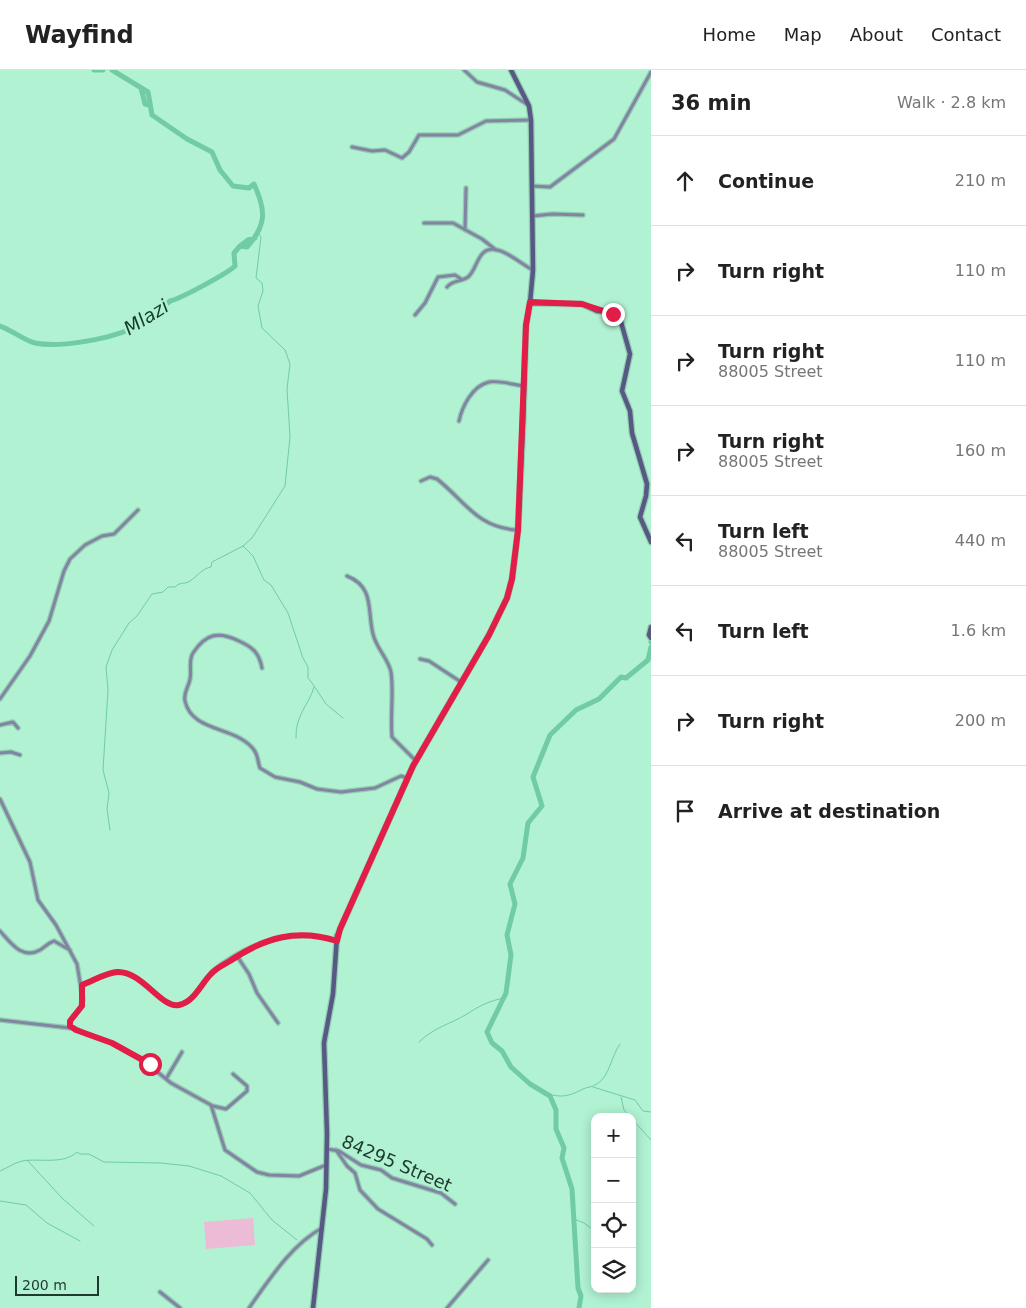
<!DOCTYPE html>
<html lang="en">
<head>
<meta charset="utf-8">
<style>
	:root { --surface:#fff; --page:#f6f6f6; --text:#222; --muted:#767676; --line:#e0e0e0 }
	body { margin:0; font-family:"DejaVu Sans",sans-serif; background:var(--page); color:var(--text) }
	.controls { position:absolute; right:15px; bottom:15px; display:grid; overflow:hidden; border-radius:10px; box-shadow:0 2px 12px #0003 }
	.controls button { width:45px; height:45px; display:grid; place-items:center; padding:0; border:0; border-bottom:1px solid var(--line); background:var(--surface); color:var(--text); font:25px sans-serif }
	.scale { position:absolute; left:15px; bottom:12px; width:84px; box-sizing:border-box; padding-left:5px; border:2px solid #1e392d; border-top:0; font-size:14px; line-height:18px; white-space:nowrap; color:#1e392d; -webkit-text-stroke:4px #b0f2d2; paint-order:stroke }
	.stop { position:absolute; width:15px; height:15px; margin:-11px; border:4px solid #e11d48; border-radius:50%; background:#fff }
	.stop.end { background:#e11d48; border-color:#fff; box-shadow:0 1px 5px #0008 }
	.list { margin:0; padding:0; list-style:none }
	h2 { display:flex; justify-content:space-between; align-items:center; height:65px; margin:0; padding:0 20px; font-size:21px }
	h2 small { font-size:16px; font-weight:400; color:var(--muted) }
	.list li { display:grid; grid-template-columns:32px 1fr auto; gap:15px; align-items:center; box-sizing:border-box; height:90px; padding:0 20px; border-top:1px solid var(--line) }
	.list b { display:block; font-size:19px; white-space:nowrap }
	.list p { margin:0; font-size:16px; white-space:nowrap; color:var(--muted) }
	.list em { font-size:16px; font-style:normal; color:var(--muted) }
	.icon { flex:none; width:28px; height:28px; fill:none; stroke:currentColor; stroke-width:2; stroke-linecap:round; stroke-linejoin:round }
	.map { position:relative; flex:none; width:651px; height:1238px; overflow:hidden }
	header { display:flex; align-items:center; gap:30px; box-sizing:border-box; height:70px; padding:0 25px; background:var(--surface); border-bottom:1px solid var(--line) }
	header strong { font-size:24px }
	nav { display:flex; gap:28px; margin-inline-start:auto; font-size:18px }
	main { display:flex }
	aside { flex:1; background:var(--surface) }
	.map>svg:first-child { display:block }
	.green { fill:#ecbcd7 }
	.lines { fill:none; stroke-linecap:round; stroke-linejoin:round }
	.stream { stroke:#71cca3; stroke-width:1 }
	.river { stroke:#71cca3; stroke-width:5 }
	.street-casing { stroke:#93cdb1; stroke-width:5.5 }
	.secondary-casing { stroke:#93cdb1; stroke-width:7 }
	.street { stroke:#8384a4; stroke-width:3 }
	.secondary { stroke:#585885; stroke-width:4.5 }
	.route { stroke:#e11d48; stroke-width:6 }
	.labels { text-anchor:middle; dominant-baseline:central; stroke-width:5; stroke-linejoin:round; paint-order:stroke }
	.street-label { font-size:18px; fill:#1e392d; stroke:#b0f2d2 }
	.water-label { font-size:19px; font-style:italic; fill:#153d2c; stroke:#b0f2d2 }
</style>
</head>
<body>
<header>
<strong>Wayfind</strong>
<nav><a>Home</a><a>Map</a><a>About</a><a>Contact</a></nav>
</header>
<main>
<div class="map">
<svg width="651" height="1238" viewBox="0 0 651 1238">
	<rect width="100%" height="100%" fill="#b0f2d2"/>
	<path class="green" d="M 253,1148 L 255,1175 L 206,1179 L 204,1152 Z"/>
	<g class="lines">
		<path class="stream" d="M 258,162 L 261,167 L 256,208 L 262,213 L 263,221 L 258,236 L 262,258 L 285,280 L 290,294 L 287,319 L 290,367 L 285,416 L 252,468 L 243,476 L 253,486 L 264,510 L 271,515 L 288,543 L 303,588 L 308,597 L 308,608 L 312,613 L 326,634 L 343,648
			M 296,668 C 295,645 309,635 314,617
			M 110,760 L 107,739 L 109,723 L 103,700 L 108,620 L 106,597 L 112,580 L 129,553 L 137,546 L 152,524 L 163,522 L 168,517 L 175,517 C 181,511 184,515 190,511 C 198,506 201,499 211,497 L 212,492 L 243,476
			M 419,972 C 436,956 449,955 467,944 C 479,936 489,931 504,928
			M 593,1017 L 635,1030 L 643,1041 L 651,1042
			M 550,1027 L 553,1025 C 565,1028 573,1024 583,1019 C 587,1017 593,1017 597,1014 C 610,1006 611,986 620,974
			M 621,1027 L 624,1040 L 651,1070
			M 27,1090 L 62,1128 L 94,1156
			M 0,1101 C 7,1098 14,1093 22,1091 C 40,1088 63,1095 77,1082 L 80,1084 L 89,1084 L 104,1092 L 161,1093 L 189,1096 L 221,1106 L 250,1123 L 272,1150 L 297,1170
			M 0,1131 L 26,1135 L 47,1153 L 80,1171
			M 574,1149 L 584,1153 L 595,1161"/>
		<path class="river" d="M 94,0 L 103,0
			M 141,18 L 145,34 L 149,35
			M 240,176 L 248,170 L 255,168
			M 0,256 C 12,260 23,270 35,273 C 60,278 108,269 131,259 L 132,253 C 139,249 168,234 170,231 C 180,229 228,203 235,196 L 234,183 L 240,176 L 247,177 C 267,155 266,140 254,114 L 249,118 L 233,116 L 220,100 L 212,82 L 187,69 L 152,45 L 148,22 L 112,0
			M 651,571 L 651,572
			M 579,1238 L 581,1226 L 578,1218 L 572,1119 L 562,1088 L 564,1078 L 556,1059 L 556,1040 L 550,1026 L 530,1014 L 511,997 L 502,981 L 492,973 L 487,962 L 506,923 L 511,885 L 507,865 L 515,834 L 510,814 L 523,788 L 528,753 L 542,736 L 533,707 L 550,665 L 576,640 L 599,629 L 621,607 L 626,608 L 648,590 L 651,577"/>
		<g class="street-casing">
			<path id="street" d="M 464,0 L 477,12 L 505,20 L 528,35
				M 352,77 L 372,81 L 385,80 L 402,88 L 409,82 L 419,65 L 458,65 L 486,51 L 531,50
				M 532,116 L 550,117 L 614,69 L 651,2
				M 533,146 L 552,144 L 583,145
				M 424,153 L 453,153 L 482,169 L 496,180
				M 465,160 L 466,118
				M 447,217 C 452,210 461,212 468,207 C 475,201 476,190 483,183 C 497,170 521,195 533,200
				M 415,245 L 425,233 L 438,207 L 455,205 L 461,209
				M 459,351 C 462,337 472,316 489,312 C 499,310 514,315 524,316
				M 421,411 L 430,407 L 437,409 C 465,431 477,458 518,460
				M 347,506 C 375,517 367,541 373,564 C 376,578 388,588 391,602 C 394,623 390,646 392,667 L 416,691
				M 420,589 L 429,591 L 461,612
				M 262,598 C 259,582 252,577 239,571 C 219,561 206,563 193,583 C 188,591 192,601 190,609 C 189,617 183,622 185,631 C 192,663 237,656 254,680 C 258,685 258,693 260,698 L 275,707 L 300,712 L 317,719 L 341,722 L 375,718 L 401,706 L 407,708
				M 0,629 L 30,586 L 49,551 L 64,501 L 70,489 L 85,475 L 102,466 L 114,464 L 138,440
				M 0,655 L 13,652 L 18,658
				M 0,683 L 11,682 L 20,685
				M 0,729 L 30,792 L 38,830 L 56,855 L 77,894 L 83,930 L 80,938 L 70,951 L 70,956 L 86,964 L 112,973 L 144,991 L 171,1013 L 211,1035 L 225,1080 L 257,1102 L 269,1105 L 299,1106 L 326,1095
				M 0,861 C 11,873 22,890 40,880 C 45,877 48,873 54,871 L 70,880
				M 237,886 L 249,904 L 257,923 L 278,953
				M 81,915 C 93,911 105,903 117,902 C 143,901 163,942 182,934 C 197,928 202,911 213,901 C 247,873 293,857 336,871
				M 0,950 L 70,958
				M 166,1009 L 182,982
				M 213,1036 L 226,1039 L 247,1021 L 247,1016 L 233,1004
				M 327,1079 L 339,1081 L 361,1095 L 381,1100 L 392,1108 L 441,1123 L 455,1134
				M 336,1080 L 347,1096 L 355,1103 L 360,1120 L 378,1139 L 427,1169 L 432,1175
				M 160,1222 L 180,1238
				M 249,1238 C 269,1210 291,1175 322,1158
				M 447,1238 L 488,1190"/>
		</g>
		<g class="secondary-casing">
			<path id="secondary" d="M 530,233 L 582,234 L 597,241 L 610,242 L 621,252 L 630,284 L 622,321 L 630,341 L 632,363 L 647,414 L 646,426 L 640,447 L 651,472
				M 651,557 L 649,565 L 651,568
				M 313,1238 L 326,1119 L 327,1064 L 324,973 L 333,924 L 337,866 L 413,696 L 489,565 L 507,528 L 512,509 L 518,460 L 523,355 L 526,255 L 530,233 L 533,200 L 531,50 L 529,36 L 511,0"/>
		</g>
		<use href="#street" class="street"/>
		<use href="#secondary" class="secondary"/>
	</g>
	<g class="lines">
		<path class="route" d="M 150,994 L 112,973 L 76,960 L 70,956 L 70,951 L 82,936 L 82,915 C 93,911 105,903 117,902 C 143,901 161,939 179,935 C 194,932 201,914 211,904 C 216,898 223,895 230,891 C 264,868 296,858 337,871 L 340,859 L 413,696 L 489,565 L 507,528 L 512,509 L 518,460 L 526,255 L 530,232 L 582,234 L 613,244"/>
	</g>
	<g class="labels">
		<g class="street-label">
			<text transform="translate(397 1093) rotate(23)">84295 Street</text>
		</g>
		<g class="water-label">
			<text transform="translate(146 247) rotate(-32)">Mlazi</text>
		</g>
	</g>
</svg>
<div class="controls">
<button>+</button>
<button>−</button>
<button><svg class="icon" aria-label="locate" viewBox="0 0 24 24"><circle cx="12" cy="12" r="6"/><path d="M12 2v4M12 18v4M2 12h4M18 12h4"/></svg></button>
<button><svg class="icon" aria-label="layers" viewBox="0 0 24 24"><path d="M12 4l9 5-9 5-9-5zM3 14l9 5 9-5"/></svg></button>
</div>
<div class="scale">200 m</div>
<div class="stop" style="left:150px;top:994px"></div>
<div class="stop end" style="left:613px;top:244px"></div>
</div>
<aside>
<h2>36 min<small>Walk · 2.8 km</small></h2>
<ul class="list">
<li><svg class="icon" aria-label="ahead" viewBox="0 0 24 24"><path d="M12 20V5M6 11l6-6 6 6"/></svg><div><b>Continue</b></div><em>210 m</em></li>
<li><svg class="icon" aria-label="right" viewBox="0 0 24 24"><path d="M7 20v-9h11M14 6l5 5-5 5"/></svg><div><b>Turn right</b></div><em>110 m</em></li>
<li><svg class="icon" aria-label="right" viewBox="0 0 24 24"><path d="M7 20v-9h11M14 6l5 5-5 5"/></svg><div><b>Turn right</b><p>88005 Street</p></div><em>110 m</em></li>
<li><svg class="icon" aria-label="right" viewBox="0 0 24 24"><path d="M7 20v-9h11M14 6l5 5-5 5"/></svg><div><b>Turn right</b><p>88005 Street</p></div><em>160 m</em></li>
<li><svg class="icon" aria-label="left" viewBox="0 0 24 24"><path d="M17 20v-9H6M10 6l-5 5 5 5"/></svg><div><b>Turn left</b><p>88005 Street</p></div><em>440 m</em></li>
<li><svg class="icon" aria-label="left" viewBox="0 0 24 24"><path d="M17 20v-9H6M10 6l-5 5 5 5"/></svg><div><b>Turn left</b></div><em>1.6 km</em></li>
<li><svg class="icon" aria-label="right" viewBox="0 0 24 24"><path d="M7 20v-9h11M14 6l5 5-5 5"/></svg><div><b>Turn right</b></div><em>200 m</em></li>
<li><svg class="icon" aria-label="arrive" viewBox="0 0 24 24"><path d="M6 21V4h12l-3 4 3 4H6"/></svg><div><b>Arrive at destination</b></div></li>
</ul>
</aside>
</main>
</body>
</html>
